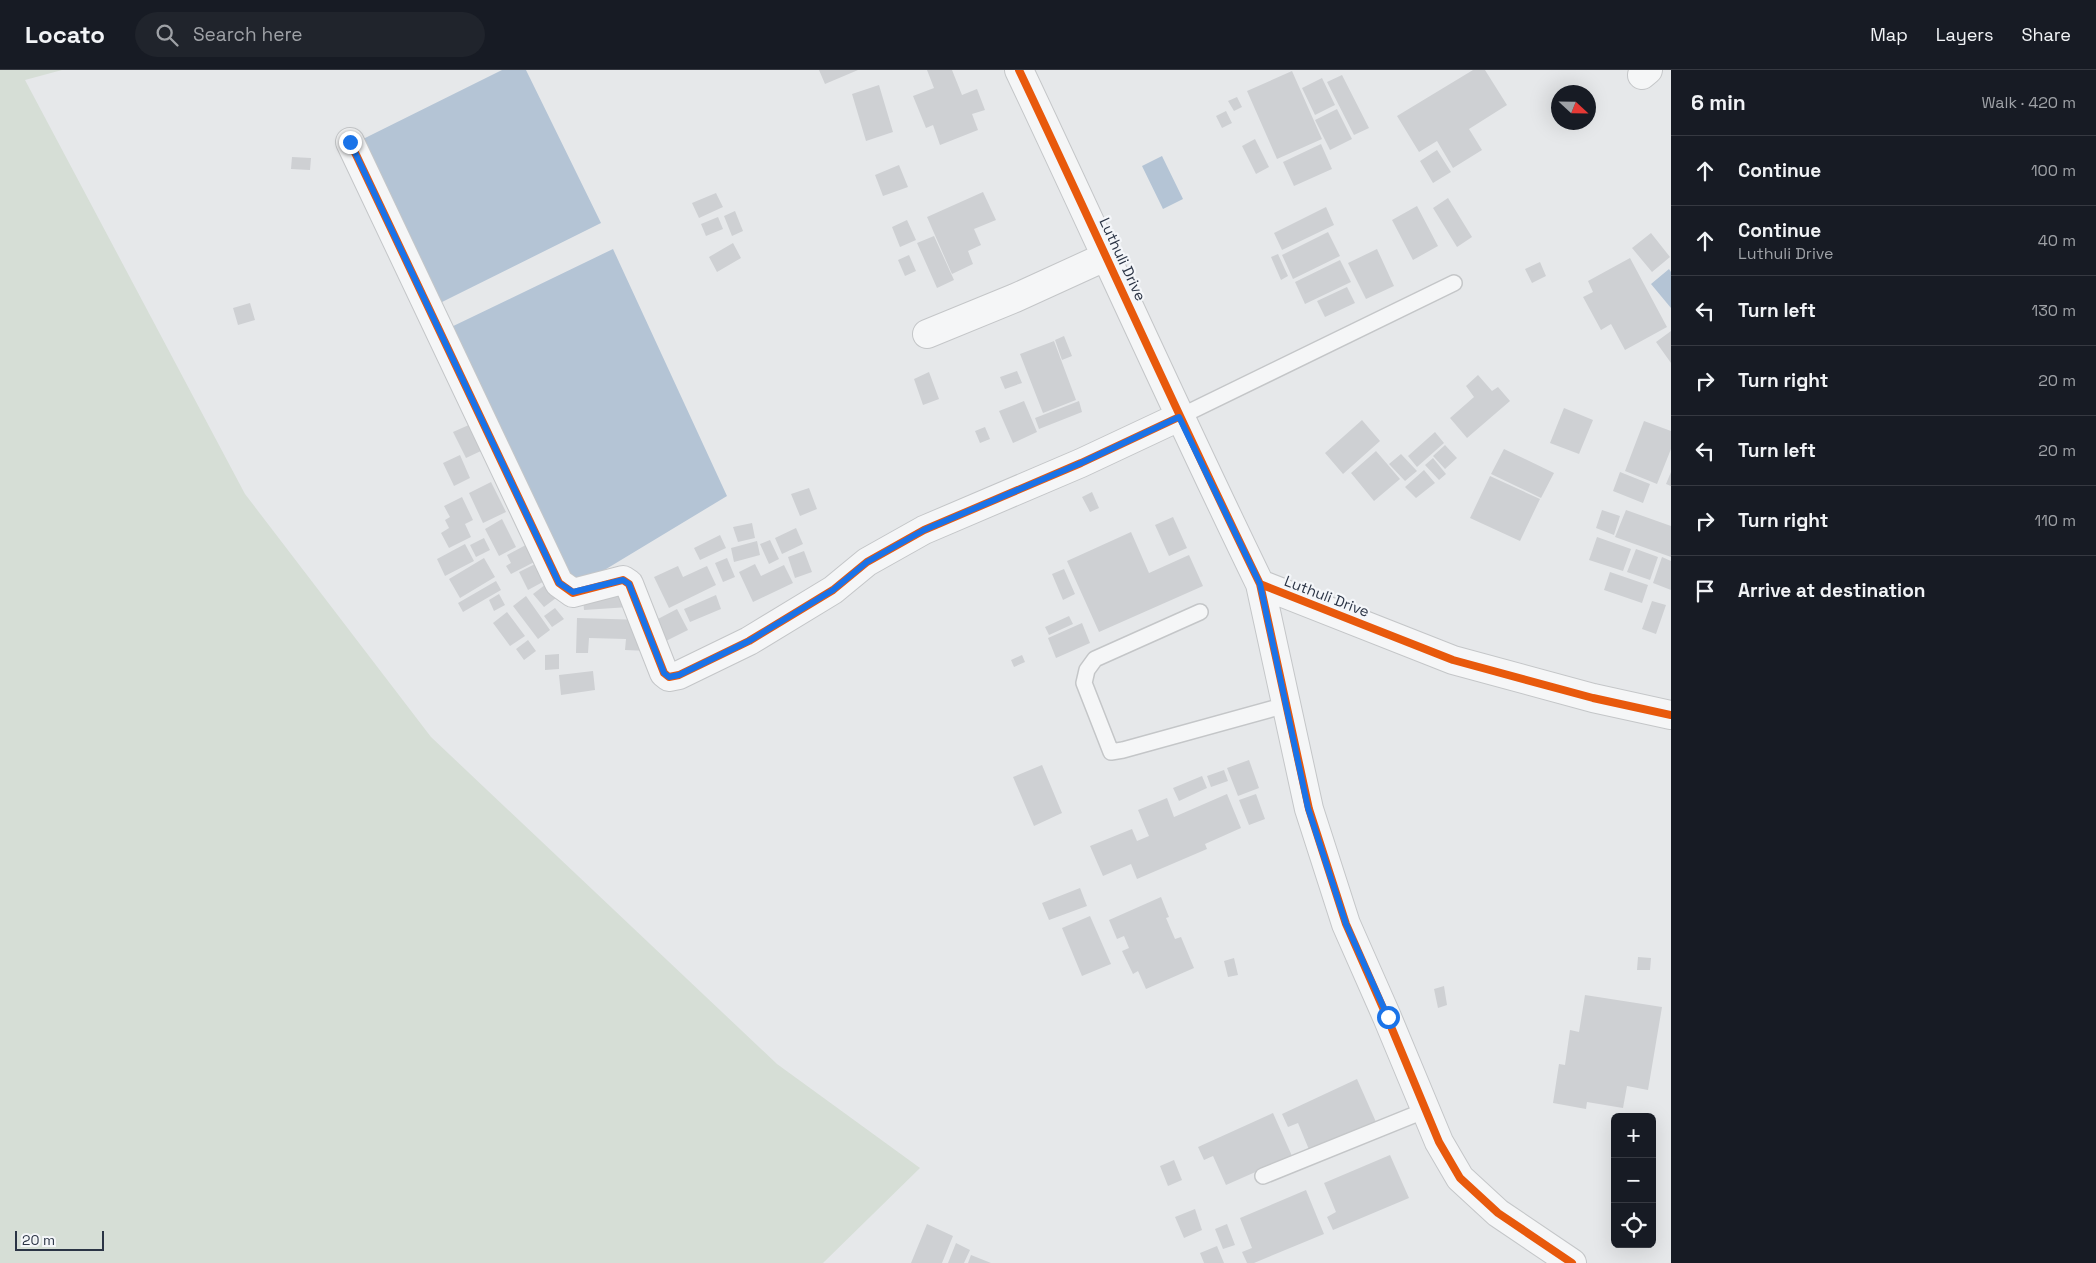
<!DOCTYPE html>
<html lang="en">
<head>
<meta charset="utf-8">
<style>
	:root { --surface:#171b24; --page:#20242c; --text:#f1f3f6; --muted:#9ea1a6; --line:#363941 }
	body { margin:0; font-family:"Space Grotesk",sans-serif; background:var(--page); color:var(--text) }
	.controls { position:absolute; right:15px; bottom:15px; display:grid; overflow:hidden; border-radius:8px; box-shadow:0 5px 20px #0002 }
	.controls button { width:45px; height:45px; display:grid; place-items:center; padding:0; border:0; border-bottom:1px solid var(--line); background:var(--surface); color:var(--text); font:25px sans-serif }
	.compass { position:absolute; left:1551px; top:15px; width:45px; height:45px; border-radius:50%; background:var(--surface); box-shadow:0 5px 20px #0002; rotate:112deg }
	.scale { position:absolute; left:15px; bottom:12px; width:89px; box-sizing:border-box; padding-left:5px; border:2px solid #2b3445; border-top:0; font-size:14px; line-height:18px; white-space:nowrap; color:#2b3445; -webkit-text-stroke:4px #f4f6f9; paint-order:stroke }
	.stop { position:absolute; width:15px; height:15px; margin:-11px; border:4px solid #1a73e8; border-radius:50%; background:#fff }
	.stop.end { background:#1a73e8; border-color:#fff; box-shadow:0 1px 5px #0008 }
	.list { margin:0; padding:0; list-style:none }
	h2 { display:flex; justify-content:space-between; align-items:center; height:65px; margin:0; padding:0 20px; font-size:21px }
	h2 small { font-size:16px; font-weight:400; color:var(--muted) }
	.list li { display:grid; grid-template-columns:32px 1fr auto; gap:15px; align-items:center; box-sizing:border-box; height:70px; padding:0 20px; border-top:1px solid var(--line) }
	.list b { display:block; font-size:19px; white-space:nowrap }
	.list p { margin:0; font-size:16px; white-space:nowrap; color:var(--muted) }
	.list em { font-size:16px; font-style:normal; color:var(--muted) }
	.icon { flex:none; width:28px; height:28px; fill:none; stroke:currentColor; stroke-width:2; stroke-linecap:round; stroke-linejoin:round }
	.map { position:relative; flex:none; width:1671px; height:1193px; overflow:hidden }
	header { display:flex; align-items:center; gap:30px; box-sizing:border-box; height:70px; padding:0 25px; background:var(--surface); border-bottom:1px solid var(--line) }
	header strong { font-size:24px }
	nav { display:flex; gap:28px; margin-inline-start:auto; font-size:18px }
	.search { width:350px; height:45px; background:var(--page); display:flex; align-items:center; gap:12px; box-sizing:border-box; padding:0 18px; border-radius:28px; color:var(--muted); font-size:19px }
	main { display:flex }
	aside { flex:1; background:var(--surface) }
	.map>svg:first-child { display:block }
	.green { fill:#d6ded6 }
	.water { fill:#b4c4d5 }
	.building { fill:#ced0d3 }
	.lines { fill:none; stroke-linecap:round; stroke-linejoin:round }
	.lane-casing { stroke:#c4c6c8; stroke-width:18 }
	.street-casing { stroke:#c4c6c8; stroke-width:30 }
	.lane { stroke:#f5f6f7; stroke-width:15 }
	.street { stroke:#f5f6f7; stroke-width:28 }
	.cycleway-casing { stroke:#f4f6f9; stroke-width:11 }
	.cycleway { stroke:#e8590c; stroke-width:8 }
	.route { stroke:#1a73e8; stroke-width:6 }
	.labels { text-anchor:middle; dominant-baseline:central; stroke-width:4.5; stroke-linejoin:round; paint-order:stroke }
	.street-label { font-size:15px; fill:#2b3445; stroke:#f4f6f9 }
</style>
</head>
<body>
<header>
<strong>Locato</strong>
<div class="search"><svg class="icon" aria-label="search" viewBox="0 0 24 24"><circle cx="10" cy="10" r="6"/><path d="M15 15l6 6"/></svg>Search here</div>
<nav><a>Map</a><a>Layers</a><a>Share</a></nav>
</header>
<main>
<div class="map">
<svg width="1671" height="1193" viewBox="0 0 1671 1193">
	<rect width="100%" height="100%" fill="#e6e8ea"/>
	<path class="green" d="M 0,0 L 62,0 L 25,10 L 245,424 L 431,667 L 777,994 L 920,1098 L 823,1193 L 0,1193 Z"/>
	<path class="water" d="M 502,0 L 526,0 L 601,153 L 436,235 L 357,72 Z
		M 1162,86 L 1183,129 L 1163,139 L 1142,96 Z
		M 613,179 L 727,426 L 573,519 L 445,260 Z
		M 1669,199 L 1671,202 L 1671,238 L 1651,214 Z"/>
	<path class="building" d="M 819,0 L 858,0 L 825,14 Z
		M 927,0 L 952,0 L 962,25 L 977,19 L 985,40 L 972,44 L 978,60 L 940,75 L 933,55 L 926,58 L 913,26 L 934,18 Z
		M 1473,0 L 1485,0 L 1507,35 L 1469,59 L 1482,80 L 1453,98 L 1437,71 L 1419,82 L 1397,46 Z
		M 1292,1 L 1322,69 L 1277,89 L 1247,21 Z
		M 1342,5 L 1369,58 L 1354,65 L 1327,12 Z
		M 1322,8 L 1335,35 L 1315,45 L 1302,18 Z
		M 879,15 L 893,62 L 866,71 L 852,24 Z
		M 1237,27 L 1242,37 L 1234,41 L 1228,31 Z
		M 1337,39 L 1352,69 L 1330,80 L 1315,50 Z
		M 1226,41 L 1232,53 L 1222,58 L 1216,46 Z
		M 1255,69 L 1269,97 L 1256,104 L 1242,76 Z
		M 1321,74 L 1332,99 L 1294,116 L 1283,92 Z
		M 1437,80 L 1451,102 L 1433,113 L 1420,91 Z
		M 292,87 L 311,88 L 310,100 L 291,99 Z
		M 899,95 L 908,117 L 883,126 L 875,105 Z
		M 983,122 L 996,150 L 974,159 L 981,175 L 968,181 L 973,194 L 952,204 L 927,147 Z
		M 716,123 L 723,137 L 699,148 L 692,133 Z
		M 1448,128 L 1472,167 L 1457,177 L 1433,138 Z
		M 1417,136 L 1438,176 L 1413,190 L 1392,150 Z
		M 1326,137 L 1334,155 L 1282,180 L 1274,163 Z
		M 735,141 L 743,161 L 732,166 L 724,146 Z
		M 718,147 L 723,159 L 706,166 L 701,154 Z
		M 907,150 L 916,170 L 900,177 L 892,157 Z
		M 1328,162 L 1340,186 L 1293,209 L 1282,185 Z
		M 1651,163 L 1670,187 L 1652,202 L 1632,178 Z
		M 934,166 L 954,210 L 937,218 L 917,173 Z
		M 733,173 L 741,188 L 717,202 L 709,187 Z
		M 1377,179 L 1394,216 L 1366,229 L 1348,193 Z
		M 1278,184 L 1288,206 L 1281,210 L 1271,187 Z
		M 909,185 L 916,201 L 905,206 L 898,190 Z
		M 1630,188 L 1667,257 L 1625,280 L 1611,254 L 1601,260 L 1583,227 L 1593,222 L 1588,211 Z
		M 1340,190 L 1351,212 L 1305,234 L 1295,212 Z
		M 1540,192 L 1546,206 L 1532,213 L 1525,199 Z
		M 1347,217 L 1355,233 L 1325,247 L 1317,231 Z
		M 250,233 L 255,250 L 238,255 L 233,238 Z
		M 1671,261 L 1671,293 L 1656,272 Z
		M 1064,266 L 1072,286 L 1062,290 L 1055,270 Z
		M 1054,271 L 1076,330 L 1043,343 L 1020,284 Z
		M 1017,301 L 1022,313 L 1005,319 L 1000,307 Z
		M 929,302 L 939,329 L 923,335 L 914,309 Z
		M 1478,305 L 1492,321 L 1498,317 L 1510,331 L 1467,368 L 1450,348 L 1474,327 L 1466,316 Z
		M 1024,331 L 1037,362 L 1013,373 L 999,341 Z
		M 1079,331 L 1082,342 L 1039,359 L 1035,348 Z
		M 1564,338 L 1593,350 L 1579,384 L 1550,373 Z
		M 1362,350 L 1380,371 L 1343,404 L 1325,383 Z
		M 1644,351 L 1671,361 L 1671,379 L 1657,414 L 1625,401 Z
		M 471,354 L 483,380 L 466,388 L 453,362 Z
		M 985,357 L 990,369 L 980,373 L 975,361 Z
		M 1435,362 L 1444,373 L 1417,397 L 1408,386 Z
		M 1445,375 L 1457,388 L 1445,399 L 1433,386 Z
		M 1504,379 L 1554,403 L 1541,428 L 1491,404 Z
		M 1376,381 L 1400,409 L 1374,431 L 1351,403 Z
		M 1401,384 L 1417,401 L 1405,411 L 1389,394 Z
		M 460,385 L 470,408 L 454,416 L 443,393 Z
		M 1433,388 L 1446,404 L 1439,410 L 1425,395 Z
		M 1424,400 L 1435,413 L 1416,428 L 1405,417 Z
		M 1620,402 L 1650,414 L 1643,433 L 1613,421 Z
		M 1671,402 L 1671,416 L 1666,414 Z
		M 1490,406 L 1540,429 L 1520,471 L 1470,448 Z
		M 491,412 L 506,442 L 483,453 L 469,423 Z
		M 809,418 L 817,439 L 800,446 L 791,424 Z
		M 1092,422 L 1099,438 L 1090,442 L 1082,427 Z
		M 462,427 L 473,450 L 465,454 L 471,467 L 449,478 L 441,463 L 449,458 L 445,450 L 450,447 L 444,436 Z
		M 1602,440 L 1620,446 L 1614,465 L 1596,458 Z
		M 1626,440 L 1671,456 L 1671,487 L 1615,467 Z
		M 1173,447 L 1187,478 L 1169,486 L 1155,455 Z
		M 502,449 L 516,477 L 499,486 L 485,459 Z
		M 752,453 L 755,468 L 738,472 L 733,457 Z
		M 796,458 L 803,474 L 782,484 L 775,468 Z
		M 1131,462 L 1149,503 L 1189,485 L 1203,516 L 1099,562 L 1067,491 Z
		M 720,465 L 726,478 L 700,490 L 694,478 Z
		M 1597,467 L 1631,479 L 1623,501 L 1589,490 Z
		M 484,468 L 490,480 L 476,487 L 470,475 Z
		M 537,469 L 546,486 L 511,504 L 506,496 L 511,493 L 507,485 Z
		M 770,470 L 779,489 L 769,494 L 760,474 Z
		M 757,471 L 760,485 L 734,492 L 731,478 Z
		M 465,474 L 474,491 L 445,506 L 437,489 Z
		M 1636,479 L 1658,487 L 1650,510 L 1627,502 Z
		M 804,481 L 812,502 L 795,508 L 788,487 Z
		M 1662,487 L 1671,491 L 1671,520 L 1653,513 Z
		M 484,488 L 495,507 L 460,528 L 449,509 Z
		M 727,488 L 735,507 L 723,512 L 715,493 Z
		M 543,490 L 552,507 L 528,520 L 519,502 Z
		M 755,494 L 761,506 L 784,495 L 793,513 L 753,532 L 739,502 Z
		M 678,496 L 683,507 L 707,496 L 716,515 L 669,538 L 654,507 Z
		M 1064,499 L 1075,524 L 1063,530 L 1052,504 Z
		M 1610,502 L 1648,515 L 1642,533 L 1604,520 Z
		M 554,508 L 564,522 L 544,537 L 533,524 Z
		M 496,511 L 501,520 L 463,542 L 458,533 Z
		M 628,517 L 629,537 L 584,540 L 582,520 Z
		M 499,524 L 505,535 L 494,541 L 489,530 Z
		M 716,525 L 721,539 L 690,552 L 684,539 Z
		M 526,526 L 550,560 L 538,569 L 513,536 Z
		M 1652,531 L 1666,535 L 1656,564 L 1642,559 Z
		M 555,538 L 564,549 L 552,557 L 544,546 Z
		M 677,539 L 688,560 L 664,572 L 654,551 Z
		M 507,542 L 525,566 L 510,576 L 493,553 Z
		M 1069,546 L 1073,554 L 1049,565 L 1045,557 Z
		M 577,548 L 644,550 L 648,581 L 625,580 L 626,569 L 589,568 L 588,583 L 576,583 Z
		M 1082,553 L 1090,573 L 1056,588 L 1048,568 Z
		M 528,570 L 536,581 L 524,590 L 516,579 Z
		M 559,584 L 559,599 L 545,600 L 545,585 Z
		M 1022,585 L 1025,592 L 1014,597 L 1011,590 Z
		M 593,601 L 595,620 L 561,625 L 559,605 Z
		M 1249,690 L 1259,718 L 1238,726 L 1227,698 Z
		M 1042,695 L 1062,743 L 1034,756 L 1013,707 Z
		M 1224,700 L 1228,711 L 1211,717 L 1207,706 Z
		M 1202,706 L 1207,718 L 1179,731 L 1173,718 Z
		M 1227,724 L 1241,758 L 1205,774 L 1207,779 L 1137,809 L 1131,794 L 1103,806 L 1090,776 L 1132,759 L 1137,771 L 1149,766 L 1138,740 L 1167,728 L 1174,747 Z
		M 1256,724 L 1265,749 L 1249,755 L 1239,730 Z
		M 1080,818 L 1087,836 L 1049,850 L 1042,833 Z
		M 1161,827 L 1169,847 L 1166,848 L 1175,869 L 1181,867 L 1194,898 L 1146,919 L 1138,901 L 1133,904 L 1122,881 L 1129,878 L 1124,866 L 1117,869 L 1109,850 Z
		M 1090,846 L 1111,894 L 1082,906 L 1062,858 Z
		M 1638,887 L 1651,888 L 1650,900 L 1637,900 Z
		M 1234,888 L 1238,905 L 1228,907 L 1224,891 Z
		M 1444,916 L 1447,935 L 1438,938 L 1434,919 Z
		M 1585,925 L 1662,937 L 1648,1020 L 1627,1016 L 1623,1038 L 1587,1032 L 1586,1039 L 1553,1033 L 1559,994 L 1565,995 L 1570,960 L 1579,962 Z
		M 1357,1009 L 1376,1052 L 1310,1082 L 1298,1053 L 1288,1057 L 1282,1044 Z
		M 1273,1043 L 1292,1086 L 1226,1115 L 1213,1086 L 1204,1090 L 1198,1077 Z
		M 1390,1085 L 1409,1128 L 1333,1160 L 1327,1147 L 1336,1142 L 1324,1113 Z
		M 1174,1090 L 1182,1110 L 1168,1116 L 1160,1096 Z
		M 1306,1120 L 1324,1164 L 1254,1193 L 1247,1193 L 1242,1182 L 1252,1178 L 1240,1148 Z
		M 1195,1139 L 1202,1160 L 1184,1168 L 1175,1147 Z
		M 927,1154 L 953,1166 L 942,1193 L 911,1193 Z
		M 1227,1154 L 1235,1175 L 1223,1179 L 1215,1159 Z
		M 956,1173 L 970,1180 L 964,1193 L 948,1193 Z
		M 1217,1176 L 1224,1193 L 1204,1193 L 1200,1183 Z
		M 971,1185 L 991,1193 L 968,1193 Z"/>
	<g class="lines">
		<g class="lane-casing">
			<path id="lane" d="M 1179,347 L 1454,213
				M 1200,542 L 1095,589 L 1087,600 L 1084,613 L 1111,682 L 1123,680 L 1286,635
				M 1263,1106 L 1426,1040"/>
		</g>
		<g class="street-casing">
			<path id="street" d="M 1019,0 C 1100,171 1177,344 1260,514 L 1453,590 L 1593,628 L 1671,645
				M 1642,5 L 1648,0
				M 350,72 L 559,513 L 573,523 L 623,510 L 629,514 L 664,603 L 669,607 L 679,605 L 749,571 L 833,520 L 867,492 L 924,460 L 1081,393 L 1179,347
				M 927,264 L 1015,228 L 1107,186
				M 1260,514 L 1309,739 L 1346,854 L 1387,947 L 1439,1072 L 1460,1108 L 1498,1143 L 1572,1193"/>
		</g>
		<use href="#lane" class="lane"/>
		<use href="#street" class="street"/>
		<g class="cycleway-casing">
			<path id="cycleway" d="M 1019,0 C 1100,171 1177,344 1260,514 L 1453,590 L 1593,628 L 1671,645
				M 350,72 L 559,513 L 573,523 L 623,510 L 629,514 L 664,603 L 669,607 L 679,605 L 749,571 L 833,520 L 867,492 L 924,460 L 1081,393 L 1179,347
				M 1260,514 L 1309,739 L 1346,854 L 1387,947 L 1439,1072 L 1460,1108 L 1498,1143 L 1572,1193"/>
		</g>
		<use href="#cycleway" class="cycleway"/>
	</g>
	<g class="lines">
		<path class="route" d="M 350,72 L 559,513 L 573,522 L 623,510 L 629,514 L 664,603 L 669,607 L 679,605 L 749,571 L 833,520 L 867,492 L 924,460 L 1081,393 L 1179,347 L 1260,514 L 1308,738 L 1346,854 L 1388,947"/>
	</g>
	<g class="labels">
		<g class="street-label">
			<text transform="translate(1123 189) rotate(65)">Luthuli Drive</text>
			<text transform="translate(1327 526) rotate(21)">Luthuli Drive</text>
		</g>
	</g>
</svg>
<div class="controls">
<button>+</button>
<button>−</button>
<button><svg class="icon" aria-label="locate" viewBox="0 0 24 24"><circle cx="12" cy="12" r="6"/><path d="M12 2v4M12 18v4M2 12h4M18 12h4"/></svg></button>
</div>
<svg class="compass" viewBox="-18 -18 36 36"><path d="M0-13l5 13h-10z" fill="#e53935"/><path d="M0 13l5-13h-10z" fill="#9ea1a6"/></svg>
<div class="scale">20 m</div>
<div class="stop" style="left:1388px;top:947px"></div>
<div class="stop end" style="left:350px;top:72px"></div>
</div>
<aside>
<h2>6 min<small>Walk · 420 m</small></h2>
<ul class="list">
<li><svg class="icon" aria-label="ahead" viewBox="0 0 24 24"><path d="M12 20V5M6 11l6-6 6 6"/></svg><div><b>Continue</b></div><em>100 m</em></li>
<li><svg class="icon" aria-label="ahead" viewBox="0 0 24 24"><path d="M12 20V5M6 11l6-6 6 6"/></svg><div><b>Continue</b><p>Luthuli Drive</p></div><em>40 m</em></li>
<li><svg class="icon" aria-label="left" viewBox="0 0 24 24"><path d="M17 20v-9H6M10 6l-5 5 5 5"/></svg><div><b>Turn left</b></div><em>130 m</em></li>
<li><svg class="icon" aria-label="right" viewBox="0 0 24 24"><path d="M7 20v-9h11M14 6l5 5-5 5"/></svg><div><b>Turn right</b></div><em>20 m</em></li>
<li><svg class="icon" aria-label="left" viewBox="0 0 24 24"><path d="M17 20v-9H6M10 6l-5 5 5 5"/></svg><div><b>Turn left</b></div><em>20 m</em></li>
<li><svg class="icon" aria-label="right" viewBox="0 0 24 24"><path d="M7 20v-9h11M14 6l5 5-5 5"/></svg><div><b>Turn right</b></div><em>110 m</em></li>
<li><svg class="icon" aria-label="arrive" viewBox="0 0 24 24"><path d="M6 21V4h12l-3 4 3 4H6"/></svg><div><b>Arrive at destination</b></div></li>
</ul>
</aside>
</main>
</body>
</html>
